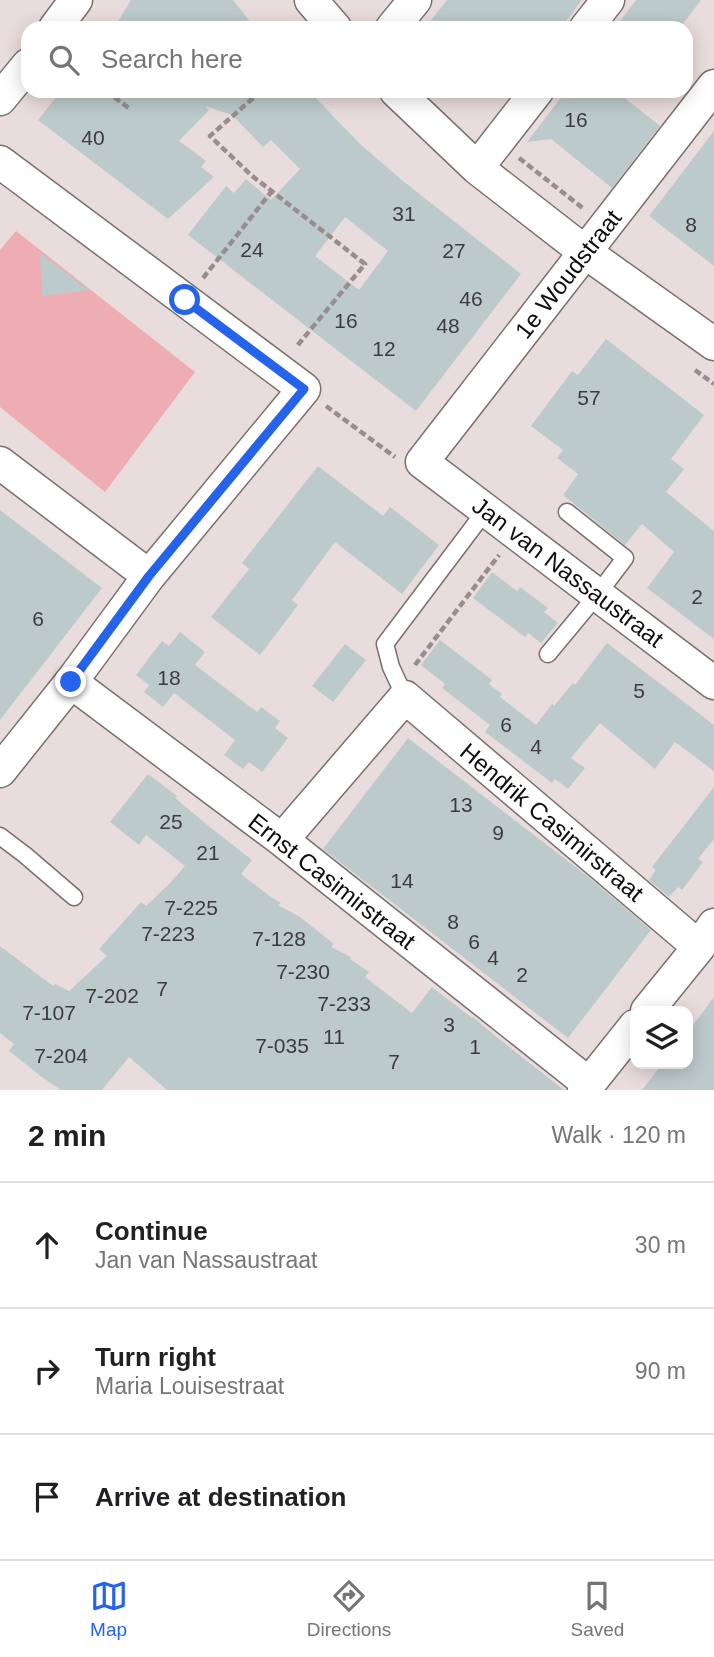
<!DOCTYPE html>
<html lang="en">
<head>
<meta charset="utf-8">
<style>
	:root { --surface:#fff; --page:#f2f2f2; --text:#202124; --muted:#757577; --line:#e0e0e0; --accent:#2563eb }
	body { margin:0; font-family:Arial,sans-serif; background:var(--page); color:var(--text) }
	.controls { position:absolute; right:21px; bottom:21px; display:grid; overflow:hidden; border-radius:14px; box-shadow:0 4px 18px #0003 }
	.controls button { width:63px; height:63px; display:grid; place-items:center; padding:0; border:0; border-bottom:2px solid var(--line); background:var(--surface); color:var(--text); font:35px sans-serif }
	.stop { position:absolute; width:21px; height:21px; margin:-16px; border:5px solid #2563eb; border-radius:50%; background:#fff }
	.stop.end { background:#2563eb; border-color:#fff; box-shadow:0 2px 7px #0008 }
	.list { margin:0; padding:0; list-style:none }
	h2 { display:flex; justify-content:space-between; align-items:center; height:91px; margin:0; padding:0 28px; font-size:30px }
	h2 small { font-size:23px; font-weight:400; color:var(--muted) }
	.list li { display:grid; grid-template-columns:46px 1fr auto; gap:21px; align-items:center; box-sizing:border-box; height:126px; padding:0 28px; border-top:2px solid var(--line) }
	.list b { display:block; font-size:26px; white-space:nowrap }
	.list p { margin:0; font-size:23px; white-space:nowrap; color:var(--muted) }
	.list em { font-size:23px; font-style:normal; color:var(--muted) }
	.icon { flex:none; width:38px; height:38px; fill:none; stroke:currentColor; stroke-width:2; stroke-linecap:round; stroke-linejoin:round }
	.map { position:relative; flex:none; width:714px; height:1090px; overflow:hidden }
	.search { position:absolute; background:var(--surface); box-shadow:0 4px 18px #0003; left:21px; right:21px; top:21px; height:77px; display:flex; align-items:center; gap:18px; box-sizing:border-box; padding:0 24px; border-radius:21px; color:var(--muted); font-size:26px }
	.sheet { height:469px; background:var(--surface) }
	nav { display:flex; justify-content:space-around; align-items:center; box-sizing:border-box; height:98px; border-top:2px solid var(--line); background:var(--surface); font-size:19px; color:var(--muted) }
	nav a { display:grid; justify-items:center; gap:4px }
	nav .on { color:var(--accent) }
	.map>svg:first-child { display:block }
	.green { fill:#edadb2 }
	.building { fill:#bdcacb; fill-rule:evenodd }
	.lines { fill:none; stroke-linecap:round; stroke-linejoin:round }
	.lane-casing { stroke:#7a6f6f; stroke-width:19 }
	.street-casing { stroke:#7a6f6f; stroke-width:35 }
	.path { stroke:#978d8e; stroke-width:4.5; stroke-dasharray:7 3.5; stroke-linecap:butt }
	.lane { stroke:#fff; stroke-width:16 }
	.street { stroke:#fff; stroke-width:32 }
	.route { stroke:#2563eb; stroke-width:9 }
	.labels { text-anchor:middle; dominant-baseline:central; stroke-width:6; stroke-linejoin:round; paint-order:stroke }
	.number-label { font-size:21px; fill:#3c3c3d }
	.street-label { font-size:24px; fill:#110d0e; stroke:#fff }
</style>
</head>
<body>
<div class="map">
<svg width="714" height="1090" viewBox="0 0 714 1090">
	<rect width="100%" height="100%" fill="#e9dcdd"/>
	<path class="green" d="M 16,231 L 195,372 L 105,492 L 0,407 L 0,250 Z"/>
	<path class="building" d="M 131,0 L 233,0 L 255,28 L 114,28 Z
		M 447,0 L 582,0 L 561,28 L 425,28 Z
		M 636,0 L 701,0 L 680,28 L 615,28 Z
		M 61,91 L 309,91 L 360,144 L 403,181 L 521,274 L 416,411 L 188,235 L 226,186 L 234,193 L 246,179 L 271,200 L 300,169 L 271,140 L 263,147 L 232,115 L 205,106 L 209,110 L 179,141 L 206,161 L 201,167 L 214,177 L 168,219 L 38,120 ZM 345,217 L 388,251 L 359,290 L 315,256 Z
		M 566,91 L 616,91 L 660,126 L 612,188 L 551,139 L 527,142 Z
		M 714,131 L 714,266 L 649,216 Z
		M 40,253 L 89,290 L 42,296 Z
		M 606,339 L 704,415 L 671,459 L 684,469 L 666,492 L 714,531 L 714,639 L 647,588 L 674,552 L 642,524 L 625,545 L 563,495 L 578,474 L 557,458 L 563,450 L 531,426 L 572,371 L 578,375 Z
		M 318,466 L 383,516 L 390,507 L 439,545 L 402,594 L 335,542 L 292,600 L 298,605 L 260,655 L 211,617 L 249,569 L 242,563 Z
		M 0,510 L 102,588 L 0,720 Z
		M 492,572 L 517,591 L 520,587 L 548,608 L 544,612 L 558,623 L 541,643 L 528,633 L 525,637 L 473,598 Z
		M 180,632 L 205,652 L 195,665 L 257,712 L 261,707 L 280,721 L 275,728 L 288,738 L 262,772 L 249,762 L 243,769 L 224,755 L 235,740 L 174,693 L 163,707 L 144,692 L 149,685 L 136,675 L 162,641 L 169,646 Z
		M 440,640 L 492,680 L 489,684 L 502,694 L 500,697 L 536,725 L 552,704 L 554,706 L 573,683 L 575,685 L 607,643 L 714,725 L 714,771 L 675,742 L 655,769 L 600,723 L 571,758 L 585,768 L 568,789 L 555,779 L 552,783 L 485,732 L 490,725 L 442,688 L 445,684 L 421,665 Z
		M 345,644 L 366,660 L 333,702 L 312,686 Z
		M 408,738 L 586,875 L 651,930 L 568,1038 L 323,849 Z
		M 148,774 L 177,796 L 175,798 L 210,827 L 252,860 L 241,874 L 271,897 L 281,903 L 278,905 L 300,917 L 334,944 L 331,947 L 351,957 L 350,959 L 369,972 L 365,977 L 412,1013 L 432,987 L 472,1018 L 473,1017 L 494,1035 L 564,1090 L 167,1090 L 129,1057 L 102,1090 L 61,1090 L 42,1077 L 9,1051 L 14,1044 L 0,1033 L 0,946 L 53,986 L 55,984 L 69,991 L 107,956 L 99,949 L 141,902 L 146,906 L 169,884 L 185,866 L 146,835 L 139,845 L 110,822 Z
		M 714,787 L 714,839 L 698,859 L 703,862 L 682,890 L 678,887 L 669,897 L 649,880 L 656,870 L 652,867 Z
		M 714,997 L 714,1090 L 642,1090 L 662,1064 L 688,1064 L 688,1032 Z"/>
	<g class="lines">
		<g class="lane-casing">
			<path id="lane" d="M 548,654 L 597,595 L 625,558 L 567,512
				M 405,697 L 391,667 L 385,644 L 486,510
				M 0,836 L 25,855 L 74,897"/>
		</g>
		<g class="street-casing">
			<path id="street" d="M 311,0 L 335,28
				M 55,28 L 76,0
				M 392,28 L 415,0
				M 586,28 L 608,0
				M 714,86 L 422,462 L 714,683
				M 396,91 L 477,168 L 585,252 L 714,344
				M 0,99 L 28,65
				M 0,162 L 304,389 L 149,576 L 71,682 L 0,771
				M 477,168 L 537,91
				M 0,463 L 149,576
				M 71,682 L 282,840 L 589,1084
				M 282,840 L 405,697 L 699,947
				M 647,1011 L 699,947 L 714,925
				M 584,1090 L 635,1026"/>
		</g>
		<path class="path" d="M 106,91 L 130,109
			M 261,91 L 210,136 L 251,175 L 365,264 L 297,346
			M 519,158 L 584,209
			M 203,278 L 272,191
			M 695,370 L 714,384
			M 326,406 L 395,457
			M 415,665 L 499,555"/>
		<use href="#lane" class="lane"/>
		<use href="#street" class="street"/>
	</g>
	<g class="lines">
		<path class="route" d="M 71,682 L 149,576 L 304,389 L 185,300"/>
	</g>
	<g class="labels">
		<g class="number-label">
			<text x="576" y="119">16</text>
			<text x="93" y="137">40</text>
			<text x="404" y="213">31</text>
			<text x="691" y="224">8</text>
			<text x="252" y="249">24</text>
			<text x="454" y="250">27</text>
			<text x="471" y="298">46</text>
			<text x="346" y="320">16</text>
			<text x="448" y="325">48</text>
			<text x="384" y="348">12</text>
			<text x="589" y="397">57</text>
			<text x="697" y="596">2</text>
			<text x="38" y="618">6</text>
			<text x="169" y="677">18</text>
			<text x="639" y="690">5</text>
			<text x="506" y="724">6</text>
			<text x="536" y="746">4</text>
			<text x="461" y="804">13</text>
			<text x="171" y="821">25</text>
			<text x="498" y="832">9</text>
			<text x="208" y="852">21</text>
			<text x="402" y="880">14</text>
			<text x="191" y="907">7-225</text>
			<text x="453" y="921">8</text>
			<text x="168" y="933">7-223</text>
			<text x="279" y="938">7-128</text>
			<text x="474" y="941">6</text>
			<text x="493" y="957">4</text>
			<text x="303" y="971">7-230</text>
			<text x="522" y="974">2</text>
			<text x="162" y="988">7</text>
			<text x="112" y="995">7-202</text>
			<text x="344" y="1003">7-233</text>
			<text x="49" y="1012">7-107</text>
			<text x="449" y="1024">3</text>
			<text x="334" y="1036">11</text>
			<text x="282" y="1045">7-035</text>
			<text x="475" y="1046">1</text>
			<text x="61" y="1055">7-204</text>
			<text x="394" y="1061">7</text>
		</g>
		<g class="street-label">
			<text transform="translate(568 274) rotate(-52)">1e Woudstraat</text>
			<text transform="translate(568 572) rotate(37)">Jan van Nassaustraat</text>
			<text transform="translate(552 822) rotate(40)">Hendrik Casimirstraat</text>
			<text transform="translate(332 881) rotate(38)">Ernst Casimirstraat</text>
		</g>
	</g>
</svg>
<div class="controls">
<button><svg class="icon" aria-label="layers" viewBox="0 0 24 24"><path d="M12 4l9 5-9 5-9-5zM3 14l9 5 9-5"/></svg></button>
</div>
<div class="stop" style="left:185px;top:300px"></div>
<div class="stop end" style="left:71px;top:682px"></div>
<div class="search"><svg class="icon" aria-label="search" viewBox="0 0 24 24"><circle cx="10" cy="10" r="6"/><path d="M15 15l6 6"/></svg>Search here</div>
</div>
<section class="sheet">
<h2>2 min<small>Walk · 120 m</small></h2>
<ul class="list">
<li><svg class="icon" aria-label="ahead" viewBox="0 0 24 24"><path d="M12 20V5M6 11l6-6 6 6"/></svg><div><b>Continue</b><p>Jan van Nassaustraat</p></div><em>30 m</em></li>
<li><svg class="icon" aria-label="right" viewBox="0 0 24 24"><path d="M7 20v-9h11M14 6l5 5-5 5"/></svg><div><b>Turn right</b><p>Maria Louisestraat</p></div><em>90 m</em></li>
<li><svg class="icon" aria-label="arrive" viewBox="0 0 24 24"><path d="M6 21V4h12l-3 4 3 4H6"/></svg><div><b>Arrive at destination</b></div></li>
</ul>
</section>
<nav>
<a class="on"><svg class="icon" aria-label="map" viewBox="0 0 24 24"><path d="M3 6l6-2 6 2 6-2v14l-6 2-6-2-6 2zM9 4v14M15 6v14"/></svg>Map</a>
<a><svg class="icon" aria-label="directions" viewBox="0 0 24 24"><path d="M12 3l9 9-9 9-9-9zM9 14v-3h6M13 9l2 2-2 2"/></svg>Directions</a>
<a><svg class="icon" aria-label="saved" viewBox="0 0 24 24"><path d="M7 4h10v16l-5-4-5 4z"/></svg>Saved</a>
</nav>
</body>
</html>
